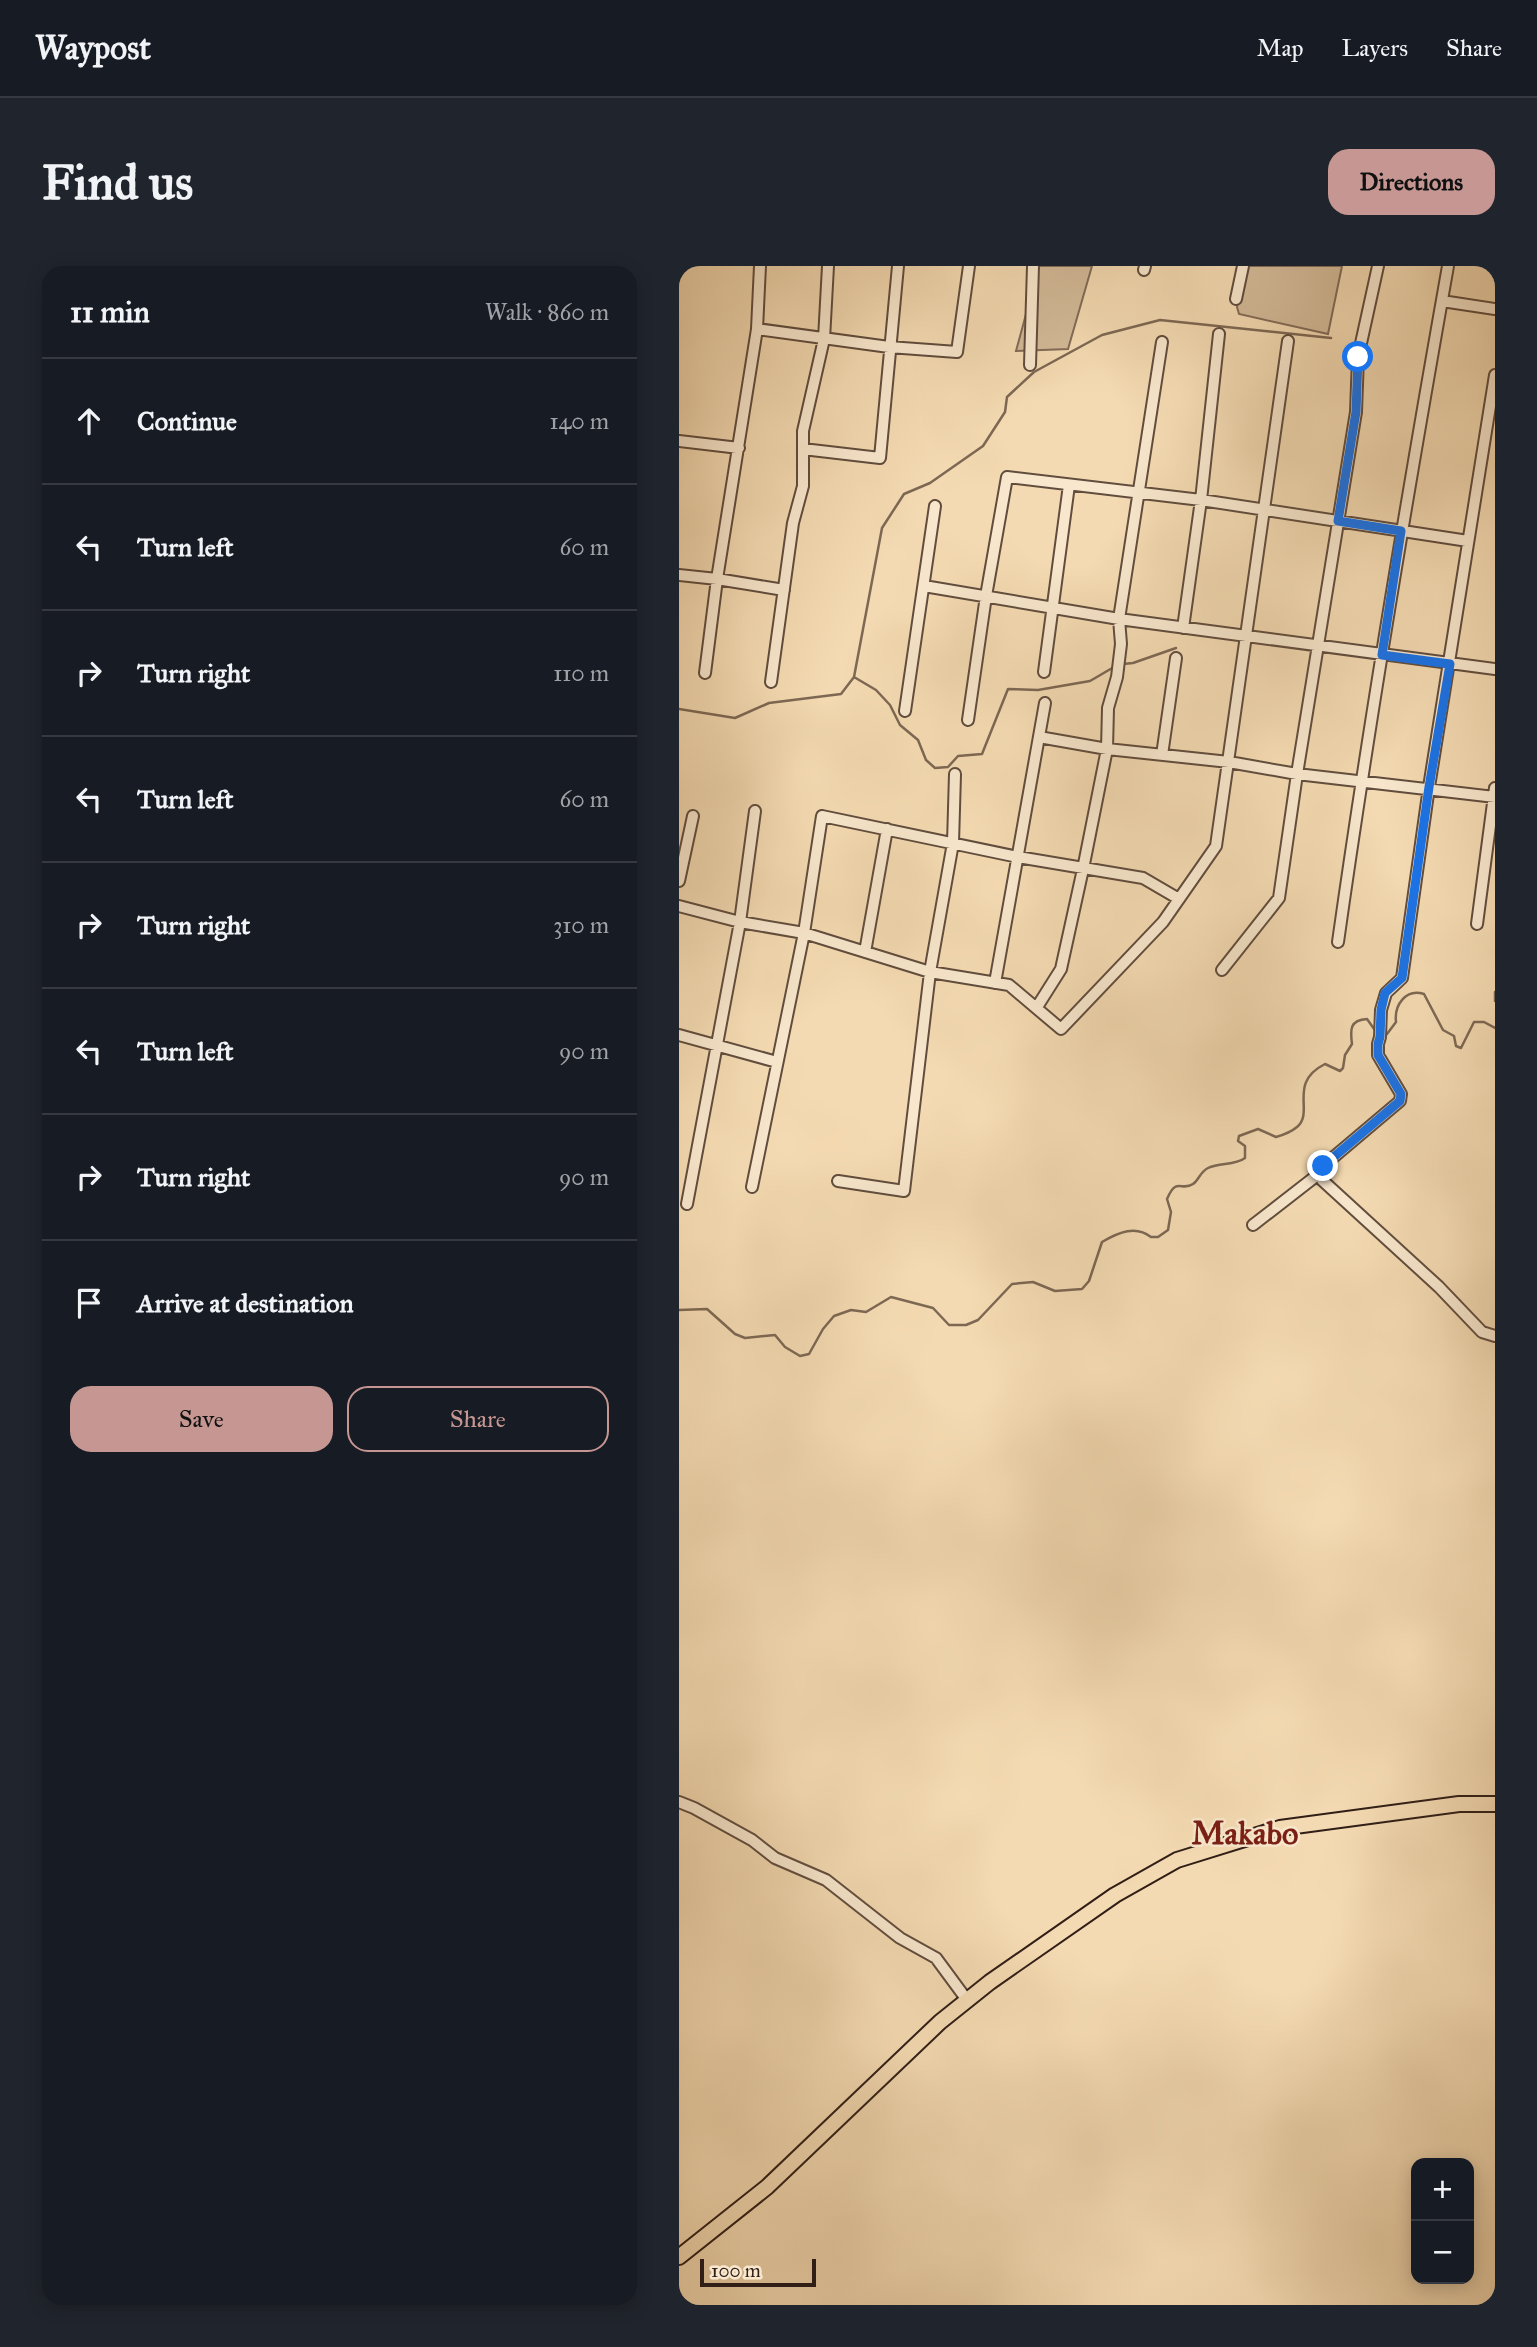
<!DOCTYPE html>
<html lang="en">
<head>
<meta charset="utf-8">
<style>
	:root { --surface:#171b24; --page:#20242c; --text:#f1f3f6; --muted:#9ea1a6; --line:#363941; --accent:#c59692 }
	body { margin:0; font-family:"IM FELL Great Primer",serif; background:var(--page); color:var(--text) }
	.controls { position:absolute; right:21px; bottom:21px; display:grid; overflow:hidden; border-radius:14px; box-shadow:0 4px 18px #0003 }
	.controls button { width:63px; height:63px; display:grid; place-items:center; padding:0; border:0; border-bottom:2px solid var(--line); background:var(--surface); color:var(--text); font:35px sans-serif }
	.scale { position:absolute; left:21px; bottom:18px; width:116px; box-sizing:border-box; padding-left:7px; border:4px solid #301e17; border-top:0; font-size:19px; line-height:24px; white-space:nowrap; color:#301e17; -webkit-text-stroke:5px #f8e7cd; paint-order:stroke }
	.stop { position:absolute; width:21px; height:21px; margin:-16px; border:5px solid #1a73e8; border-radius:50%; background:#fff }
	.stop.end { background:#1a73e8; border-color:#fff; box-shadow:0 2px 7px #0008 }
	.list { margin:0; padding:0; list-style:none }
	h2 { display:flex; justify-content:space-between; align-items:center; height:91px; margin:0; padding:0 28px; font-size:30px }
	h2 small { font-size:23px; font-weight:400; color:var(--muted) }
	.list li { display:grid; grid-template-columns:46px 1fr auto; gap:21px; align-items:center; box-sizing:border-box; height:126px; padding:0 28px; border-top:2px solid var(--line) }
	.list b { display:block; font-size:26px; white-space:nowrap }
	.list em { font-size:23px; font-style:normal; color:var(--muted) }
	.actions { display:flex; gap:14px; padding:21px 28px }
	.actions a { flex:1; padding:16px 0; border:2px solid var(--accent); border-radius:21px; text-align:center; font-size:24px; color:var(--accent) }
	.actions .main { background:var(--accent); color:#111 }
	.icon { flex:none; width:38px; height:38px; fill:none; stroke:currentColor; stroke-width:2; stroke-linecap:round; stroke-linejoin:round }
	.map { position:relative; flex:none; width:816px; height:2039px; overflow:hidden; border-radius:21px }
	header { display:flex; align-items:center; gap:42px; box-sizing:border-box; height:98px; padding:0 35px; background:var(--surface); border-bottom:2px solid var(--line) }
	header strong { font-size:33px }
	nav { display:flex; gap:38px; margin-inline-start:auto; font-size:24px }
	.intro { display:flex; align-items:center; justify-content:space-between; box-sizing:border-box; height:168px; padding:0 42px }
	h1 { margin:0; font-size:49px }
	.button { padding:18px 32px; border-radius:21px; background:var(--accent); color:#111; font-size:24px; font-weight:700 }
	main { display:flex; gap:42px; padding:0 42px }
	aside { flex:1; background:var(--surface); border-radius:21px; box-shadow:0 4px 18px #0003 }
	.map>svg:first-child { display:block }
	.green { fill:#d3ba98; stroke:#826c58; stroke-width:2 }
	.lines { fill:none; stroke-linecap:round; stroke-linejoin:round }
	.stream { stroke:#7d6854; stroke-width:2.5 }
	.minor-casing { stroke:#614d3e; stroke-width:14 }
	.major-casing { stroke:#301e17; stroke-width:18 }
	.minor { stroke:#f8e7cd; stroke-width:10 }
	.major { stroke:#f4dab2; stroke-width:14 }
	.route { stroke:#1a73e8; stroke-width:9 }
	.labels { text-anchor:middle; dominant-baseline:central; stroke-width:5; stroke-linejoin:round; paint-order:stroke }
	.quarter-label { font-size:32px; font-weight:bold; fill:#7a1f14; stroke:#f8e7cd }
</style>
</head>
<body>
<header>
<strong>Waypost</strong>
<nav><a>Map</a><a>Layers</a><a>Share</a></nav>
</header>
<div class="intro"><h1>Find us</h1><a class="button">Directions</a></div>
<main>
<aside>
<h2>11 min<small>Walk · 860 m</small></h2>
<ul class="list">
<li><svg class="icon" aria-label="ahead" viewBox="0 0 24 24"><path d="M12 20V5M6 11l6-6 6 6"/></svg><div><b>Continue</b></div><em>140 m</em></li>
<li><svg class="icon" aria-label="left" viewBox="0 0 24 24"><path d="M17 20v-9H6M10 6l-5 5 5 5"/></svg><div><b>Turn left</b></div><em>60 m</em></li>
<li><svg class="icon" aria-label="right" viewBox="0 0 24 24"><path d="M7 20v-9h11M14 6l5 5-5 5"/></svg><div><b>Turn right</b></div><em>110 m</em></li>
<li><svg class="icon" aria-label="left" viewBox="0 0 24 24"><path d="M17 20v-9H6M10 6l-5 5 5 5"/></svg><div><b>Turn left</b></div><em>60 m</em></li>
<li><svg class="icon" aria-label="right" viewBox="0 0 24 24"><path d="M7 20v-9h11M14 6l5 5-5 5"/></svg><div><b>Turn right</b></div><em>310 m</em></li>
<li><svg class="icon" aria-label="left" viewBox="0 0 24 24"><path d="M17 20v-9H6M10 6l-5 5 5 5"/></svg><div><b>Turn left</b></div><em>90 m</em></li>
<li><svg class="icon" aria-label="right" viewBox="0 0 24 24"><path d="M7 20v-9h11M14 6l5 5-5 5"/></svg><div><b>Turn right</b></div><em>90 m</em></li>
<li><svg class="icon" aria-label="arrive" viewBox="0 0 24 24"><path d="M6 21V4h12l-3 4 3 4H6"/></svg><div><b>Arrive at destination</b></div></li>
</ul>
<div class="actions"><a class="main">Save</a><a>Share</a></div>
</aside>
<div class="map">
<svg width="816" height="2039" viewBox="0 0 816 2039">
	<rect width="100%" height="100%" fill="#f4dab2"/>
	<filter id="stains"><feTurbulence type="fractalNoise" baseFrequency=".00286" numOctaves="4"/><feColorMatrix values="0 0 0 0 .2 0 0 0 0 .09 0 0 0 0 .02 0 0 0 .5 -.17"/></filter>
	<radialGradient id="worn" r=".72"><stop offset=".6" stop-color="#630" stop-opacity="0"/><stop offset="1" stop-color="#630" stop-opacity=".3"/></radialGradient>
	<path class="green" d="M 360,0 L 413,0 L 389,83 L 337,85 Z
		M 568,0 L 663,0 L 649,68 L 560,48 L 558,41 Z"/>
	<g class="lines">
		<path class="stream" d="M 444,398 L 454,397 L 497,382
			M 175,411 L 197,424 L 211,439 L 221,459 L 239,474 L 247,494 L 256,502 L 269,501 L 279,490 L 303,488 L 329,423 L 359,424 L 411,415 L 435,401
			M 0,443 L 56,452 L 90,437 L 162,428 L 175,411 L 203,262 L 225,228 L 251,217 L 304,180 L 326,146 L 328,131 L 355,106 L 423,69 L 481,54 L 652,72
			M 816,726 L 816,735
			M 705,767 L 708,768 L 717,756 C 715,739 727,722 745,728 L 764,764 L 775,770 L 777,780 L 782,782 L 795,756 L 805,756 L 816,762
			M 0,1044 L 28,1043 L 56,1068 L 66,1072 L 96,1069 L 106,1081 L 121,1090 L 130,1088 L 144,1063 L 155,1050 L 172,1044 L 187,1046 L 212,1031 L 254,1042 L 270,1059 L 287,1059 L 299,1054 L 333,1018 L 354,1016 L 376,1025 L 403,1023 L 410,1015 L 423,976 C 440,966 457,959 472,971 L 479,971 L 489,964 L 492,946 L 488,933 C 498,910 502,926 514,918 C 520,914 521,906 529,902 C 541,896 555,900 566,892 L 566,880 L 559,875 L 560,870 L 579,863 L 597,871 C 604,869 612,866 618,861 C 636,846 608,817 646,798 L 661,805 L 664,802 L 666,789 L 673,778 C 671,763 671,754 688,753 L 698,767"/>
		<g class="minor-casing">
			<path id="minor" d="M 465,4 L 466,0
				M 557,33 L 564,0
				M 763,35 L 816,43
				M 78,63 L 210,81 L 278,86 L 290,0
				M 351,99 L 354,0
				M 816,109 L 750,521 L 723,712 L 707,727 L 702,744 L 701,771 L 699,778 L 699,789 L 722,828 L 721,835 L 644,900 L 641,907 L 643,914 L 760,1021 L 803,1066 L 816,1070
				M 0,175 L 60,182
				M 124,183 L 201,192 L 219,0
				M 0,309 L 38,313 L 105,324
				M 245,320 L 440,353 L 816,403
				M 504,362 L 522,234 L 540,68
				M 365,406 L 390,219
				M 26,407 L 38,313 L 78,63 L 81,0
				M 92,416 L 114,257 L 124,220 L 124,165 L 145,73 L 149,0
				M 226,445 L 256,240
				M 289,454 L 307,330 L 328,211 L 522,234 L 789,275
				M 360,471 L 428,483 L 550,496 L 618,508 L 816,531
				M 483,489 L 497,392
				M 0,615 L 14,550
				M 0,640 L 61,656 L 125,667 L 251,706 L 330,719 L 382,763 L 484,656 L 537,580 L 609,75
				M 798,658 L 816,522
				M 659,676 C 691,450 729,225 769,0
				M 186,686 L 208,563
				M 543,704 L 600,632 L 618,508 L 677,146 L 679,91 L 699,0
				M 316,717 L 366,437
				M 358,741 L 382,703 L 404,603 L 428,483 L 429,442 L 438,411 L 442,378 L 440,353 L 483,76
				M 0,769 L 98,796
				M 159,915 L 225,925 L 251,706 L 274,577 L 276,508
				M 73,921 L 125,667 L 143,550 L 339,591 L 464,612 L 500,633
				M 8,938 L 61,656 L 76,545
				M 574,959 L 641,907
				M 0,1536 L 15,1542 L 73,1574 L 96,1592 L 147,1614 L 221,1672 L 257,1692 L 288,1734"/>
		</g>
		<g class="major-casing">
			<path id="major" d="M 0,1991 L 88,1921 L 261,1756 L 311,1716 L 436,1629 L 498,1594 L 601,1562 L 780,1538 L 816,1538"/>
		</g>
		<use href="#minor" class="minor"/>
		<use href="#major" class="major"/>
	</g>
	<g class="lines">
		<path class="route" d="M 644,900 L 721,835 L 722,828 L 699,789 L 699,778 L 701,771 L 702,744 L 706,727 L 723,712 L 750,521 L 771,398 L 703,389 L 722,265 L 659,255 L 677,146 L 679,91"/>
	</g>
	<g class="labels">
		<g class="quarter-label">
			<text x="566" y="1567">Makabo</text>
		</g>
	</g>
	<rect width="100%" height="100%" filter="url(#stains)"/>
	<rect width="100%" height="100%" fill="url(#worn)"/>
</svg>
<div class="controls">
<button>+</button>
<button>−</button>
</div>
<div class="scale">100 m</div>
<div class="stop" style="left:679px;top:91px"></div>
<div class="stop end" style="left:644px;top:900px"></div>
</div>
</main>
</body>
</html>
